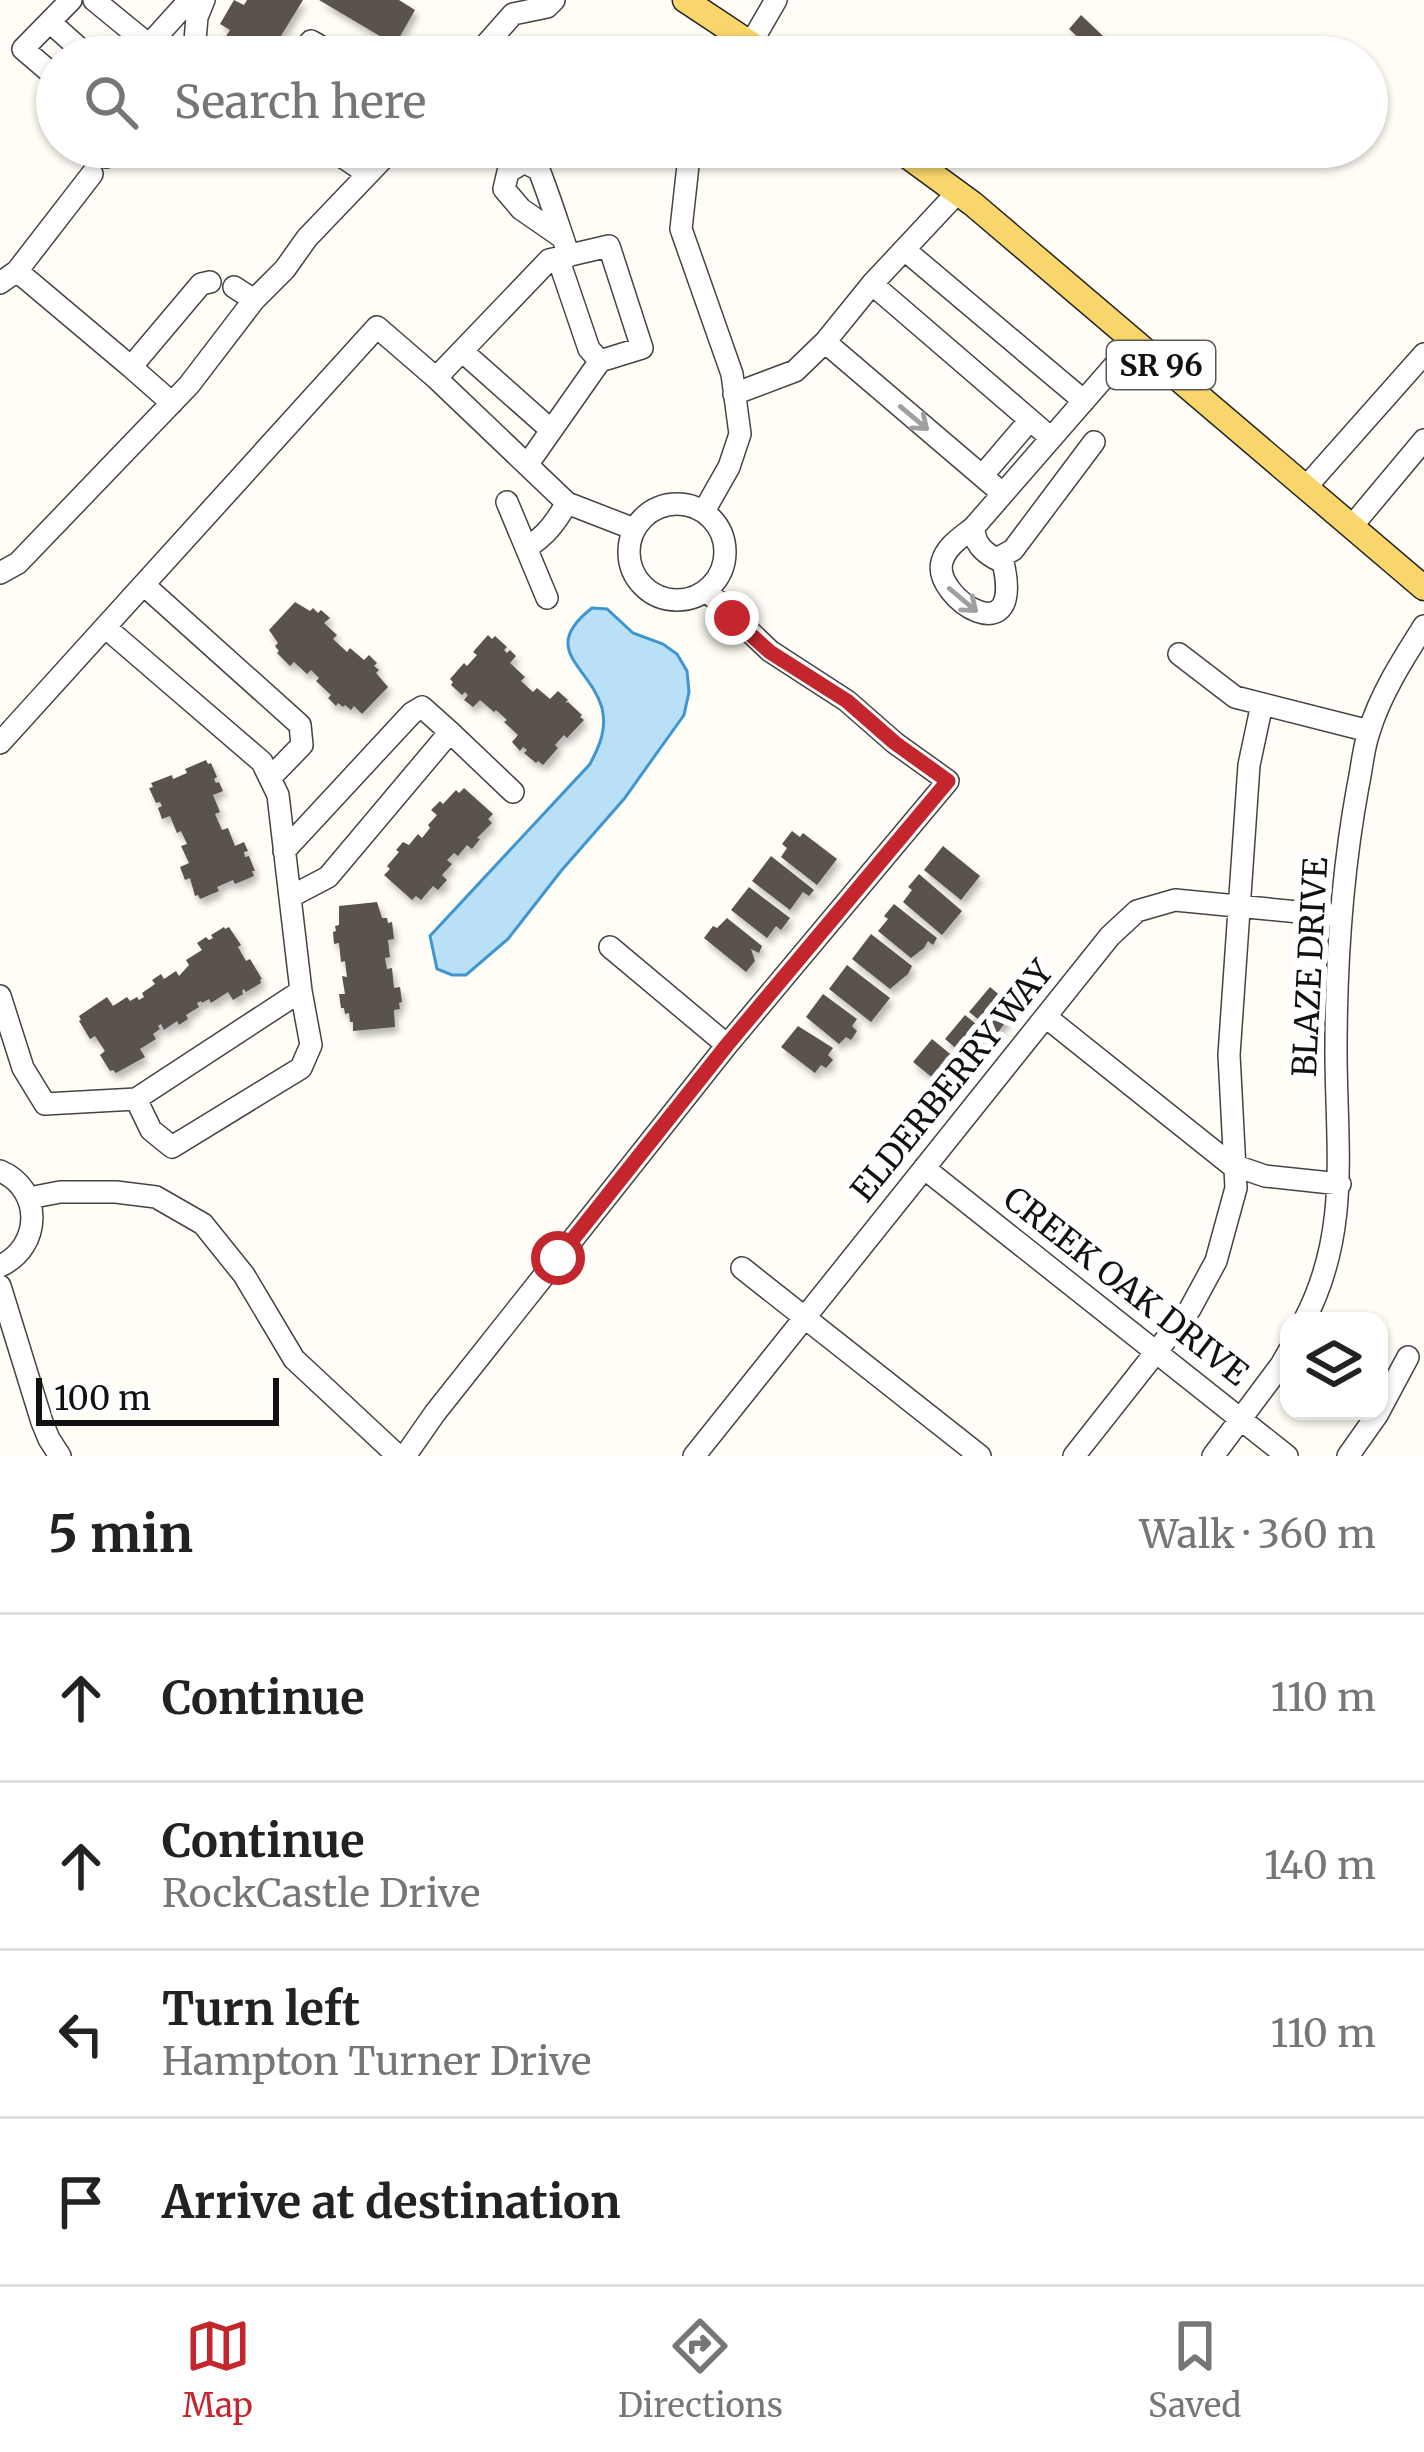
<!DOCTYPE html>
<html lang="en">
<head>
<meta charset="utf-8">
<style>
	:root { --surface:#fff; --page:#f2f2f2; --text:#222; --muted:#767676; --line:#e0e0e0; --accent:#c4262e }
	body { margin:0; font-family:Merriweather,serif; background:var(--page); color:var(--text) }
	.controls { position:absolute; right:36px; bottom:36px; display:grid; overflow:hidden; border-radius:24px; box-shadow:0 3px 9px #0004 }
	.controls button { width:108px; height:108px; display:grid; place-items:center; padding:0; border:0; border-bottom:3px solid var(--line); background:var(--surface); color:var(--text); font:60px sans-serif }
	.scale { position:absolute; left:36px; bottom:30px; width:243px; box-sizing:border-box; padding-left:12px; border:6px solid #111; border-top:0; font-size:33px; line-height:42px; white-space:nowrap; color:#111; -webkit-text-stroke:9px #fff; paint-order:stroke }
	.stop { position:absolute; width:36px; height:36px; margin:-27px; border:9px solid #c4262e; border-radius:50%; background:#fff }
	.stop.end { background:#c4262e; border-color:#fff; box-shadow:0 3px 12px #0008 }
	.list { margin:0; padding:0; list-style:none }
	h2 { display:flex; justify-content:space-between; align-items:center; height:156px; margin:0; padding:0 48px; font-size:51px }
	h2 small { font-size:39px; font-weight:400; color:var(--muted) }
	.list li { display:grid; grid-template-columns:78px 1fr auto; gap:36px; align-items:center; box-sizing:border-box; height:168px; padding:0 48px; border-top:3px solid var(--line) }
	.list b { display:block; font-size:45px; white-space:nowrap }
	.list p { margin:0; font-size:39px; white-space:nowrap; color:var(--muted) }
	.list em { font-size:39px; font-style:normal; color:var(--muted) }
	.icon { flex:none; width:66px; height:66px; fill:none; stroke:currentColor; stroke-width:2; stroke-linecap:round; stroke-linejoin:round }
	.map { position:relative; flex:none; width:1424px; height:1456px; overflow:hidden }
	.search { position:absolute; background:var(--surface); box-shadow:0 3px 9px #0004; left:36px; right:36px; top:36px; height:132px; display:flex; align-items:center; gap:30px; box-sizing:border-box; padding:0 42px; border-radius:66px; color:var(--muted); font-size:45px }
	.sheet { height:828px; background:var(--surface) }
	nav { display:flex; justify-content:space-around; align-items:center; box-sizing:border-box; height:168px; border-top:3px solid var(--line); background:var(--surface); font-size:33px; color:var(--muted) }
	nav a { display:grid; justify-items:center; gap:6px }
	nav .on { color:var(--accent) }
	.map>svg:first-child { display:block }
	.water { fill:#b9e0f7; stroke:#3f96cf; stroke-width:3 }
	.building { fill:#5a524d; filter:url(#shadow) }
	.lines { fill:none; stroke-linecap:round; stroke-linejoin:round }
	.minor-casing { stroke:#444; stroke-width:24 }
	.major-casing { stroke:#222; stroke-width:27 }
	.minor { stroke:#fff; stroke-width:21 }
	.major { stroke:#f9d66b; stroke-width:24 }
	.oneway { stroke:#a0a0a0 }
	.route { stroke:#c4262e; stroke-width:15 }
	.labels { text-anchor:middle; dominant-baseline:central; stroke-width:12; stroke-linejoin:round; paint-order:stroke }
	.shield { fill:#fff; stroke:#585858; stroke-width:3 }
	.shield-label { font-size:30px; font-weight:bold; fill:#111 }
	.street-label { font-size:33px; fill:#111; stroke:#fff }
</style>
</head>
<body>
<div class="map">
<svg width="1424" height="1456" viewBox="0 0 1424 1456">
	<defs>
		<filter id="shadow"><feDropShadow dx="3.5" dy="6" stdDeviation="3" flood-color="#0004"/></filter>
	</defs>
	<rect width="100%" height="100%" fill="#fffdf5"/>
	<path class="water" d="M 592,608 L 607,609 L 633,633 L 663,644 L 677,654 L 687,671 L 689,692 L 684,715 L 624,799 L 561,871 L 508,939 L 466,975 L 452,975 L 437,969 L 430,936 L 590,764 C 600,745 607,729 602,708 C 590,666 538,650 592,608 Z"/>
	<path class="building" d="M 234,0 L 244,5 L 247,0 L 303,0 L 268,57 L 213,57 L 230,30 L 220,24 Z
		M 319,0 L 399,0 L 415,10 L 395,45 Z
		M 1081,15 L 1103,36 L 1091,49 L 1069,29 Z
		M 295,602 L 310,611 L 313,608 L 318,613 L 321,610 L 330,618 L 324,623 L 337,635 L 333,639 L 347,652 L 350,648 L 364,660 L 369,655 L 377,663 L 374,666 L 379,670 L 376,673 L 388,687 L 362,714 L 354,706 L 351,710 L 345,705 L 343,707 L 338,703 L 336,706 L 328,698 L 331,695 L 316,681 L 319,678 L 311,670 L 307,674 L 294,662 L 290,666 L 277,653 L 279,651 L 275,646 L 278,643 L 269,630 Z
		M 488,635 L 492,639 L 495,636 L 507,647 L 504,650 L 507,653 L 510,650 L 516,656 L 510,663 L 525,677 L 521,681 L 533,692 L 537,688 L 550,699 L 558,691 L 568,700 L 565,703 L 568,702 L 582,715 L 580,717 L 584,720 L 567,738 L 564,735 L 555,745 L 558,748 L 543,765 L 538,761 L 536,763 L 524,753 L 527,750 L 523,747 L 520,751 L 512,742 L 518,735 L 504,722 L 507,720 L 496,710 L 494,712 L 480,700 L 473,707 L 464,700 L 468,695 L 465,692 L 462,695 L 451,685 L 453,682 L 450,679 L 464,663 L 467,666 L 477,655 L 473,652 Z
		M 206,760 L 208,764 L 211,763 L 217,777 L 214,779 L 216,783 L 219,782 L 223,791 L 213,795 L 220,812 L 215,814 L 222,830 L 228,828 L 235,846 L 244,842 L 248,851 L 244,852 L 245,857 L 249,856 L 255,871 L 252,871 L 254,876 L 235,884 L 233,880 L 217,887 L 219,891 L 200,899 L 198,895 L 195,896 L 190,878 L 185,880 L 180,867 L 189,863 L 181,846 L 187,844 L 181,831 L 177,833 L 170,816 L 162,819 L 158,808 L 162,806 L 160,802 L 156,803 L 149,788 L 153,787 L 151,783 L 172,775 L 173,779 L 187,773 L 185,769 Z
		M 464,788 L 493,814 L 488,819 L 492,823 L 477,838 L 480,839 L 472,849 L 467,845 L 458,856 L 454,853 L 447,860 L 452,864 L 442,875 L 447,880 L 438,890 L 433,886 L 421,900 L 416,896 L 412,900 L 384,875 L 390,869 L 387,866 L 399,852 L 396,850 L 403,842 L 409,845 L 418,834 L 422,838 L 430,828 L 428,825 L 437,815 L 431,810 L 440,801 L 443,804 L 456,790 L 459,793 Z
		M 792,831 L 800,837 L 803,833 L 837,859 L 817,885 L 781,857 L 787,848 L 782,844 Z
		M 943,846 L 980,876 L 961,900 L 924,870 Z
		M 771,856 L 814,890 L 809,896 L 803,892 L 790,910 L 752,881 Z
		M 919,874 L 962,911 L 942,935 L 903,902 L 912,890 L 908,887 Z
		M 749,887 L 790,918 L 781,930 L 776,926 L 767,938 L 731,910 Z
		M 377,902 L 382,918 L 387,918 L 388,923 L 392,922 L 394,939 L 388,940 L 390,957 L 385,958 L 387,969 L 392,968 L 394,988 L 400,987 L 402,1002 L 399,1003 L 400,1009 L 394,1010 L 395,1027 L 353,1031 L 353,1022 L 350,1022 L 349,1013 L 345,1014 L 344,1008 L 341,1008 L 339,994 L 345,994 L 342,976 L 347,977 L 345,961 L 341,962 L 339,943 L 334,944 L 333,932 L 336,931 L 335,926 L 339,925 L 339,906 Z
		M 894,904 L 937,938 L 933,945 L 928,941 L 924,948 L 911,958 L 878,931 L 888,919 L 884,916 Z
		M 727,918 L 762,946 L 759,953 L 751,949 L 755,961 L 746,972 L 704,938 L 713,926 L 717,928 Z
		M 224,927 L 225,929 L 229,927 L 241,945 L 238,947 L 246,961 L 250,959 L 262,979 L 260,980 L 261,983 L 246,992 L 244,989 L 242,991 L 243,994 L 233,1000 L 228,992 L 211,1003 L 209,999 L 202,1003 L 201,1001 L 197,1003 L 199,1007 L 186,1015 L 188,1019 L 179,1025 L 177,1021 L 164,1030 L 161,1024 L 158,1026 L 160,1029 L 153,1034 L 156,1039 L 140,1049 L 145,1057 L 116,1073 L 113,1070 L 110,1071 L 100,1055 L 105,1051 L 95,1036 L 90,1039 L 79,1021 L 81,1020 L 79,1016 L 107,997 L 113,1006 L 127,997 L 130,1001 L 137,997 L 139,1000 L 144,997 L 142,993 L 155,984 L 152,980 L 161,974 L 164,979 L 176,971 L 179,976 L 189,965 L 186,960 L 202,950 L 197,943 L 206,937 L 209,940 L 213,938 L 211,935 Z
		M 871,934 L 912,966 L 908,974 L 890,989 L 852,959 Z
		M 847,965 L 890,998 L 871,1022 L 829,989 Z
		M 990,987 L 1015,1008 L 997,1034 L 969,1012 Z
		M 823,994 L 857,1019 L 852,1026 L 857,1031 L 851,1040 L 846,1037 L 839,1044 L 806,1017 Z
		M 965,1015 L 991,1036 L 970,1060 L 945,1039 Z
		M 798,1026 L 833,1048 L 828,1055 L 833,1060 L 826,1068 L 821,1065 L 815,1073 L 781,1047 Z
		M 932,1039 L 966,1067 L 949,1091 L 913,1062 Z"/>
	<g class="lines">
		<g class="minor-casing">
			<path id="minor" d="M 94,0 L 149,45
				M 51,23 L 89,57
				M 138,57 L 184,6
				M 191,57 L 194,53 L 197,17 L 204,0
				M 299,57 L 311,41 L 339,57
				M 475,57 L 513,14 L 547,7 L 554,0
				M 743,57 L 776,0
				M 57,78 L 23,49 L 71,0
				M 328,147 L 368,174
				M 690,147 L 681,229 L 732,374 L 740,434 L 729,467 L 704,511
				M 106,157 L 113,147
				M 563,238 L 521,209 L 504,189 L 508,172 L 524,162 L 539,170 C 550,198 559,227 569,256
				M 906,251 L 1084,401
				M 558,258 L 589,349 L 600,361
				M 17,271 L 131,367 L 201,284 L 210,282
				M 0,283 L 17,271 L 92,174
				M 872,284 L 1051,438
				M 234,287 L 254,300 L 285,269 L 307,238 L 394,147
				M 825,342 L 1002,493
				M 462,351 L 551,430
				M 131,367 L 172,403
				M 436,378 L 549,260 L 609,246 L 642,348 L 600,361 L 527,465
				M 734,394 L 795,371 L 825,342 L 872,284 L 957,193
				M 1094,442 L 1013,550 L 996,559 C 982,551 974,543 974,527 L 1135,342
				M 982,476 L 1030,420
				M 1306,487 L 1424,354
				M 507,502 L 547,598
				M629 552a48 48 0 1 1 96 0a48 48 0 1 1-96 0Z
				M 1352,526 L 1424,440
				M 974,527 C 962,537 946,546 942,562 C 932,598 1028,659 1002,558
				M 526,548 C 546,536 555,523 567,503
				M 0,573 L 18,563 L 189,385 L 254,300
				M 144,585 L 300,725 L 302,745 L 270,778
				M 1179,654 L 1235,697 L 1369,731
				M 0,743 L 377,327 L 436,378 L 567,503 L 634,529
				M 284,851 L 412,713 L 422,707 L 450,732
				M 290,897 L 328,877 L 450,732 L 513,792
				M 610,947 L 727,1045
				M 0,996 L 23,1068 L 45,1104 L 136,1099 L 301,991 L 278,795 L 262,762 L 105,627
				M 1046,1017 L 1230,1164 L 1265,1176 L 1340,1184
				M 136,1099 L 151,1130 L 172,1147 L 301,1068 L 311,1045 L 301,991
				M 924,1168 L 1287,1456
				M 0,1171 C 43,1189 42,1247 0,1266
				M 29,1198 L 60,1192 L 116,1192 L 156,1197 L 203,1224 L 244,1275 L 294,1359 L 398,1456
				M 742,1268 L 980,1456
				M 0,1286 L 42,1422 L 49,1439 L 60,1456
				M 1304,1321 C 1351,1232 1336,1146 1336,1051 C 1336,962 1342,873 1358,786 C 1362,768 1363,749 1369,732 C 1380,695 1403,659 1424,626
				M 405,1456 L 435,1413 L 727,1045 L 948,781 L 895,743 L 847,701 L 770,651 L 707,591
				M 694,1456 L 1110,936 L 1137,911 L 1175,900 L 1340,916
				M 1074,1456 L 1190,1309 L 1216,1261 L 1236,1188 L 1229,1055 L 1249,765 L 1262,704
				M 1213,1456 L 1281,1365 L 1289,1351
				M 1348,1456 L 1377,1415 L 1408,1357"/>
		</g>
		<g class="major-casing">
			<path id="major" d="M 685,0 L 771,57
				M 895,147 L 973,204 L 1424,588"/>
		</g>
		<use href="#minor" class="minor"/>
		<use href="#major" class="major"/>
	</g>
	<defs><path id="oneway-shaft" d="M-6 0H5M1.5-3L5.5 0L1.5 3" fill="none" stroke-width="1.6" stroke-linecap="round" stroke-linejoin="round" transform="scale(3)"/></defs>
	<g class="oneway">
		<use href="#oneway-shaft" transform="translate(914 418) rotate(40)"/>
		<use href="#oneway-shaft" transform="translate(963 600) rotate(40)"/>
	</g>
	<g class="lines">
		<path class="route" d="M 558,1258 L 727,1045 L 948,781 L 895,743 L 847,701 L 770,652 L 732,618"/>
	</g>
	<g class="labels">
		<rect class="shield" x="1107" y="341" width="108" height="48" rx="9"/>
		<g class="shield-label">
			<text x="1161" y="365">SR 96</text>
		</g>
		<g class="street-label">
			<text transform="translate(1310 967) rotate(-87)">BLAZE DRIVE</text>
			<text transform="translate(952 1081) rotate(-51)">ELDERBERRY WAY</text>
			<text transform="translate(1126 1286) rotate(38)">CREEK OAK DRIVE</text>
		</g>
	</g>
</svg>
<div class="controls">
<button><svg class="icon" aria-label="layers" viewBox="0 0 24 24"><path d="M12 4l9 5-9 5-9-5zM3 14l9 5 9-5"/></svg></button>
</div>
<div class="scale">100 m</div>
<div class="stop" style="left:558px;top:1258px"></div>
<div class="stop end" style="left:732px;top:618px"></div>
<div class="search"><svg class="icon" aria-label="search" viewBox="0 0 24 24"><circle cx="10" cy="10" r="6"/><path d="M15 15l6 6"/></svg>Search here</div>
</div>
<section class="sheet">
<h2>5 min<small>Walk · 360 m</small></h2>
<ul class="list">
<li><svg class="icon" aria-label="ahead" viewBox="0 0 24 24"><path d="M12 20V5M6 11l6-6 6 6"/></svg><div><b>Continue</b></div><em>110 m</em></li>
<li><svg class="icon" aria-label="ahead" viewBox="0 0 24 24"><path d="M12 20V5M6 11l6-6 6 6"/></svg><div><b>Continue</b><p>RockCastle Drive</p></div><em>140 m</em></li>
<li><svg class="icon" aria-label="left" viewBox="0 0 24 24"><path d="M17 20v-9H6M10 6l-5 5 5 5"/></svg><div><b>Turn left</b><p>Hampton Turner Drive</p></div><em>110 m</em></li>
<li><svg class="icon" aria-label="arrive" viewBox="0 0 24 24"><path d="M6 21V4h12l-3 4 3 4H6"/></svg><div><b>Arrive at destination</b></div></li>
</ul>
</section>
<nav>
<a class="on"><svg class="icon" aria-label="map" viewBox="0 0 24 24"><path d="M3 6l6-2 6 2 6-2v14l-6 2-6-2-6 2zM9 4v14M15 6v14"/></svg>Map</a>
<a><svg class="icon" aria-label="directions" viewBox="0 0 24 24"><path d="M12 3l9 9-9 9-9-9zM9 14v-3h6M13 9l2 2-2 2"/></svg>Directions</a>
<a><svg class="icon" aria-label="saved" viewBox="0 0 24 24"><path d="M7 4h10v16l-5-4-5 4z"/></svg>Saved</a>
</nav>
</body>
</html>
